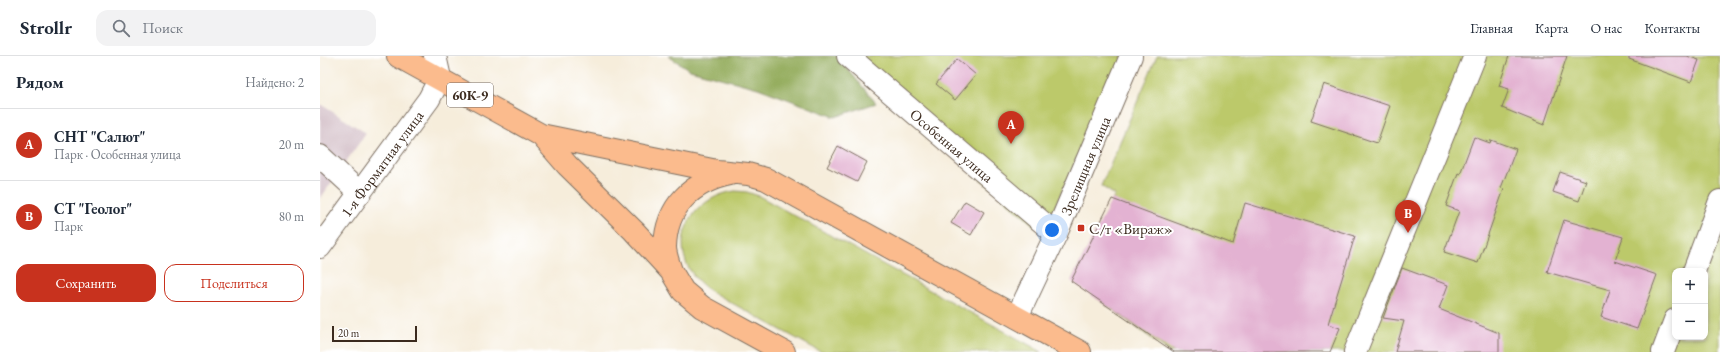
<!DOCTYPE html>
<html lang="ru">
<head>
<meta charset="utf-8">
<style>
	:root { --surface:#fff; --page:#f2f2f3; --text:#1f2937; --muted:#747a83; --line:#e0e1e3; --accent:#c8321e }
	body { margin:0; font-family:"EB Garamond",serif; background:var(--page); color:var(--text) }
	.controls { position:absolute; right:12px; bottom:12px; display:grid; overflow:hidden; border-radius:8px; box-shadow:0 2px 6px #0003 }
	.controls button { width:36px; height:36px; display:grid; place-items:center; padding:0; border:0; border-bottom:1px solid var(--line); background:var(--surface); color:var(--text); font:20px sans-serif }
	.scale { position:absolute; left:12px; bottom:10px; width:85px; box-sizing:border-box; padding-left:4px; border:2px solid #3b2a1e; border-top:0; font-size:11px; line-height:14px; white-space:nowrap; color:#3b2a1e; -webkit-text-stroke:3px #fff; paint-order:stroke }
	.you { position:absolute; left:732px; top:174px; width:14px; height:14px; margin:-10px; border:3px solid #fff; border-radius:50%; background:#1a73e8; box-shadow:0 0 0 6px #1a73e833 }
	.badge { display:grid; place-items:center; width:26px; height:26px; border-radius:50%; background:var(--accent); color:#fff; font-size:13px; font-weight:700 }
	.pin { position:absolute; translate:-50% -33px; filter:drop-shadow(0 1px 2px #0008) }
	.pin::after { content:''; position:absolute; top:21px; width:14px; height:12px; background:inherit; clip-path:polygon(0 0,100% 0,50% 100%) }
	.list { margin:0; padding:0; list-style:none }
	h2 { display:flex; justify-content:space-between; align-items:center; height:52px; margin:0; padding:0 16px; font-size:17px }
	h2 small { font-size:13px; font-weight:400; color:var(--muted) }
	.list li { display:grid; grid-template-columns:26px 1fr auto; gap:12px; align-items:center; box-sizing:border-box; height:72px; padding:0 16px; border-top:1px solid var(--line) }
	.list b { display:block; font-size:15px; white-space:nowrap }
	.list p { margin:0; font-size:13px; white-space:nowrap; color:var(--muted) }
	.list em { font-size:13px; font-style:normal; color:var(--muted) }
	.actions { display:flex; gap:8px; padding:12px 16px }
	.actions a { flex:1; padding:9px 0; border:1px solid var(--accent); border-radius:12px; text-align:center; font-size:14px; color:var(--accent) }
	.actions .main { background:var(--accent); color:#fff }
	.icon { flex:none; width:22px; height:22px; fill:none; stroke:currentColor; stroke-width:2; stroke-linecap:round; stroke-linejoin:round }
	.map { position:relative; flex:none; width:1400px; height:296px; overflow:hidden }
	header { display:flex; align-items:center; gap:24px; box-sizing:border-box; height:56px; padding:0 20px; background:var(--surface); border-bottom:1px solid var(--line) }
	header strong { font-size:19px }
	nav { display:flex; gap:22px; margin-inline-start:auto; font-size:14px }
	.search { width:280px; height:36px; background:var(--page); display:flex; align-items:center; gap:10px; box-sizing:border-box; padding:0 14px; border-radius:12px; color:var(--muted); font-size:15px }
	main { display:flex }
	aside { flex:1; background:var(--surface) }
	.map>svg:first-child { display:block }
	.industrial { fill:#d2bdc6 }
	.green { fill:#bcc96b; stroke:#7c7a44; fill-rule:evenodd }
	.forest { fill:#95ad5f; stroke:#686c3e }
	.building { fill:#e3b2d2 }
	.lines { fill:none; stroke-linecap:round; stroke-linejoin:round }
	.minor-casing { stroke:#7c6e60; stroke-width:24 }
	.major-casing { stroke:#7c6e60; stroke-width:24 }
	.minor { stroke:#fff; stroke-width:22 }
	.major { stroke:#fbbb8d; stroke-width:22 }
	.poi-dot { fill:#c8321e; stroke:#fff; stroke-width:1.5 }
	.labels { text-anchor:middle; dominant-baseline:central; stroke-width:4; stroke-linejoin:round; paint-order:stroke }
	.shield { fill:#fff; stroke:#766a62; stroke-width:1 }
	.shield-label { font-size:14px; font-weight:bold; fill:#3b2a1e }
	.street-label { font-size:15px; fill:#3b2a1e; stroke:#fff }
	.poi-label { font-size:15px; fill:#3b2a1e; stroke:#fff; text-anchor:start }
</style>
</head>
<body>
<header>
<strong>Strollr</strong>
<div class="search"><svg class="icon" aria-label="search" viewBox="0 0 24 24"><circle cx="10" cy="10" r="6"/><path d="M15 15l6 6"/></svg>Поиск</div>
<nav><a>Главная</a><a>Карта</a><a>О нас</a><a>Контакты</a></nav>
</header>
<main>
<aside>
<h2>Рядом<small>Найдено: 2</small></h2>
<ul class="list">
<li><span class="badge">A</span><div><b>СНТ &quot;Салют&quot;</b><p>Парк · Особенная улица</p></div><em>20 m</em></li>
<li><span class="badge">B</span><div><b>СТ &quot;Геолог&quot;</b><p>Парк</p></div><em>80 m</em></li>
</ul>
<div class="actions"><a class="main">Сохранить</a><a>Поделиться</a></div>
</aside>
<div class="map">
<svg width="1400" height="296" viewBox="0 0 1400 296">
	<rect width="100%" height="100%" fill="#fff"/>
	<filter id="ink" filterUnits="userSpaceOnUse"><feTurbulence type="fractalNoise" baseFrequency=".025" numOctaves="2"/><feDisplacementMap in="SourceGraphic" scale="8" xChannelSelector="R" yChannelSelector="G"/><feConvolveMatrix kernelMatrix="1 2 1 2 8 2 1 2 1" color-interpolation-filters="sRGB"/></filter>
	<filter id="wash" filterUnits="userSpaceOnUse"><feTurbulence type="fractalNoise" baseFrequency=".012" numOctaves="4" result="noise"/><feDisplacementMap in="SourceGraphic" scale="16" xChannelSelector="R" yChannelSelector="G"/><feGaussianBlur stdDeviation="0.9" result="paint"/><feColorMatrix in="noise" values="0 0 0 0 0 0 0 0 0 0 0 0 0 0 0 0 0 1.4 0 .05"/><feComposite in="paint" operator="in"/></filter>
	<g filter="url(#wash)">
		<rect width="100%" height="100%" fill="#f6eddb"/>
		<path class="industrial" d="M 0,48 L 46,77 L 0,143 Z"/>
		<path class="green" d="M 518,0 L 803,0 L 723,177 Z
			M 837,0 L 1400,0 L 1400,296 L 850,296 L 752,224 L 795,139 L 781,130 ZM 1355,215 L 1385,215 L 1385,281 L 1355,281 Z
			M 415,135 L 427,136 L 439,140 L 722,296 L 501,296 L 390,235 C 380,227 371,219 366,206 C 354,171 380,140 415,135 Z"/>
		<path class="forest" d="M 348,0 L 517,0 L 556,47 L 515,61 L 438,32 L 370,14 Z"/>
		<g id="blocks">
			<path class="building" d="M 1189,0 L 1247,0 L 1224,69 L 1182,52 L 1189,33 L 1179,30 Z
				M 1309,0 L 1367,0 L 1379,4 L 1371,26 L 1309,3 Z
				M 637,3 L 656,19 L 635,44 L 616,28 Z
				M 1004,28 L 1070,50 L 1057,87 L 991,65 Z
				M 1154,81 L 1170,87 L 1171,84 L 1196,93 L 1181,132 L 1184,133 L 1158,207 L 1124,196 L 1139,155 L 1126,150 L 1138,117 L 1140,118 Z
				M 518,90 L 547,106 L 537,126 L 507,111 Z
				M 1240,116 L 1266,125 L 1259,145 L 1233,136 Z
				M 792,143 L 913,188 L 925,147 L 1035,180 L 1008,268 L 1020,272 L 1010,296 L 854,296 L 751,225 Z
				M 645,145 L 664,156 L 651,179 L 631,167 Z
				M 1244,164 L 1303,181 L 1295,205 L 1337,219 L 1317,273 L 1281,261 L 1290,234 L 1227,216 Z
				M 1082,212 L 1128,229 L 1119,253 L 1179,277 L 1179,296 L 1075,296 L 1084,265 L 1063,262 Z"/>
		</g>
	</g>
	<g filter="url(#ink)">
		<use href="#blocks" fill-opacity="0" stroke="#7c6e60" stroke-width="1"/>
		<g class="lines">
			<g class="minor-casing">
				<g id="minor">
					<path id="s1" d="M 528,0 L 736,178"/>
					<path d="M 0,100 L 40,137"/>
					<path id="s2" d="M 0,191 L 109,43 L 120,22 L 115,0"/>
					<path d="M 1374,215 L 1400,145"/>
					<path id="s3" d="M 697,261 L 736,178 L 811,0"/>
					<path d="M 1035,296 L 1155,0"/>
					<path d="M 1343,296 L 1355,264"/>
				</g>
			</g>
			<g class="major-casing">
				<path id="major" d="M 78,0 L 221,79 L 397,115 L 428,118 L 446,123 L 760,296
					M 221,79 L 247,109 L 314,175 L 351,215 L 363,235 L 382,251 L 464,296
					M 351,215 C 349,208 345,199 345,191 C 346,150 372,126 410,118"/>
			</g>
			<use href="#minor" class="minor"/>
			<use href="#major" class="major"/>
		</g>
	</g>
	<rect class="poi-dot" x="757" y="168" width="8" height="8" rx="2"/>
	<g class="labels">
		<rect class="shield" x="127" y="27" width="46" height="24" rx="3"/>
		<g class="shield-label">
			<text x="150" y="39">60К-9</text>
		</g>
		<g class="street-label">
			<text stroke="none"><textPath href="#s1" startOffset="137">Особенная улица</textPath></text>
			<text stroke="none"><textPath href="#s2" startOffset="104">1-я Форматная улица</textPath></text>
			<text stroke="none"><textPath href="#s3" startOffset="166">Зрелищная улица</textPath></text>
		</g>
		<g class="poi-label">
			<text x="769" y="172">С/т «Вираж»</text>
		</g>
	</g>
</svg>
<div class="controls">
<button>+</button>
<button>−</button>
</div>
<div class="scale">20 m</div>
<div class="you"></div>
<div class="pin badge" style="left:691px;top:88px">A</div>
<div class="pin badge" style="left:1088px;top:177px">B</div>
</div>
</main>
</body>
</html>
